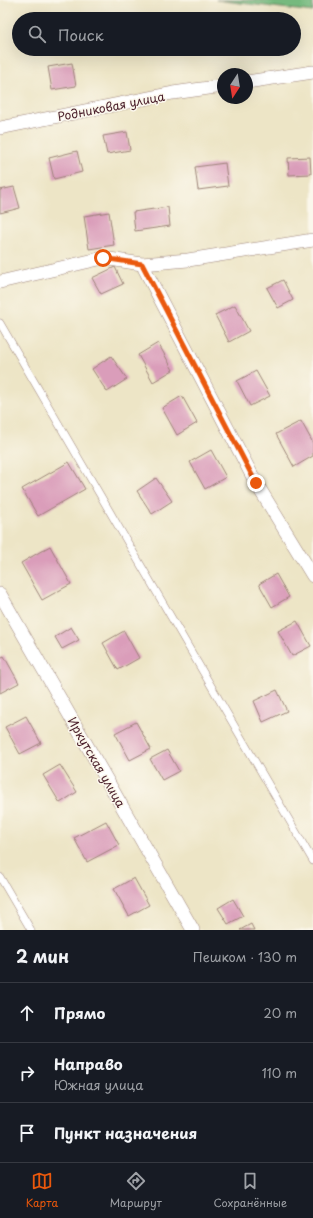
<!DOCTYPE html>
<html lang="ru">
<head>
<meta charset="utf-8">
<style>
	:root { --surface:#171b24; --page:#20242c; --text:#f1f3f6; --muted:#9ea1a6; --line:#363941; --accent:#ea580c }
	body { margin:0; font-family:"Playpen Sans",sans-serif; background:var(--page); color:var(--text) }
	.compass { position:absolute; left:217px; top:68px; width:36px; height:36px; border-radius:50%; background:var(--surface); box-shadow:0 4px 16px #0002; rotate:192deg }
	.stop { position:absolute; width:12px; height:12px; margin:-9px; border:3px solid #ea580c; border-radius:50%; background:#fff }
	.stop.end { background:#ea580c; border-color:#fff; box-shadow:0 1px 4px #0008 }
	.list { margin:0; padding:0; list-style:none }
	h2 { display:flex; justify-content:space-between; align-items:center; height:52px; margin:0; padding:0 16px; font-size:17px }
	h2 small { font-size:13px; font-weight:400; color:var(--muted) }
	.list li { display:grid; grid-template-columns:26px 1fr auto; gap:12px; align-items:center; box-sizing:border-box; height:60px; padding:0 16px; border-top:1px solid var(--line) }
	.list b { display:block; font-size:15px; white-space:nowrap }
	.list p { margin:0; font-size:13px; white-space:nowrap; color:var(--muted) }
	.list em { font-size:13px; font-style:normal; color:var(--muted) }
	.icon { flex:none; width:22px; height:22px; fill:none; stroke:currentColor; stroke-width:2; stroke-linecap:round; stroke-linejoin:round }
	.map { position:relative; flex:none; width:313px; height:930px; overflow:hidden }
	.search { position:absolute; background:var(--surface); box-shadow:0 4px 16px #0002; left:12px; right:12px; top:12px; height:44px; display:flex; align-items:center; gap:10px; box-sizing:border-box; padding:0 14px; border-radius:22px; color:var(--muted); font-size:15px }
	.sheet { height:232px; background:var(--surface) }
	nav { display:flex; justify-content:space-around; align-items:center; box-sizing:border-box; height:56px; border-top:1px solid var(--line); background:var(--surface); font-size:11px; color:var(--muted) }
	nav a { display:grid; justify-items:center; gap:2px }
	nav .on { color:var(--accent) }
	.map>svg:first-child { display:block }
	.forest { fill:#74b97e; stroke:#5f6c54 }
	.building { fill:#da9dba }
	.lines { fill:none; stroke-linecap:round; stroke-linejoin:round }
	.service-casing { stroke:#9c8278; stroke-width:8 }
	.minor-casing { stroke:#9c8278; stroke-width:14 }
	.service { stroke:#fff; stroke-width:7 }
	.minor { stroke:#fff; stroke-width:13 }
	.route { stroke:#ea580c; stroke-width:5 }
	.labels { text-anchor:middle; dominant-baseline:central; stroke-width:3; stroke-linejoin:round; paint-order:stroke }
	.street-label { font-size:12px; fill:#4a1f2b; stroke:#fbf7ec }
</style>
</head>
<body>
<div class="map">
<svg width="313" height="930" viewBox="0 0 313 930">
	<rect width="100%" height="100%" fill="#fbf7ec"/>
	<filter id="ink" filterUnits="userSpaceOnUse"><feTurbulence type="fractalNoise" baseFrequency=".025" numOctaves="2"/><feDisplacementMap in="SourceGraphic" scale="8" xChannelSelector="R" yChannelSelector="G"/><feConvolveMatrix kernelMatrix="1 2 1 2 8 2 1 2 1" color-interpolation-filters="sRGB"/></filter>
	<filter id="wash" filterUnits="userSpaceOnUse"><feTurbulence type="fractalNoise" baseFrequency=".012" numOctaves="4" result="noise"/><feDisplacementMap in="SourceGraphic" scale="16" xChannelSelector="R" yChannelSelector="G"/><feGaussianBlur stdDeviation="0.9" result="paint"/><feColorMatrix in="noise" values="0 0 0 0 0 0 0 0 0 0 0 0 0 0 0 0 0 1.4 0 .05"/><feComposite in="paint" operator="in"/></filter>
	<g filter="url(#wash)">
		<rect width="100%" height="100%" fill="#ede5c6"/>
		<path class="forest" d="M 216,0 L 313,0 L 313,12 Z"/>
		<g id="blocks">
			<path class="building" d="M 72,63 L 76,86 L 52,90 L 48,67 Z
				M 127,132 L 130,150 L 107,154 L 103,136 Z
				M 77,151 L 82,172 L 54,179 L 49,158 Z
				M 310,157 L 311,174 L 289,175 L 288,158 Z
				M 225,163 L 228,186 L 198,190 L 195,167 Z
				M 14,187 L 20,208 L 0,213 L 0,190 Z
				M 168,207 L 170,226 L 135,231 L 133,212 Z
				M 109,212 L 114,245 L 89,249 L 84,216 Z
				M 115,267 L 123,284 L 101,294 L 92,278 Z
				M 283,280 L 293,300 L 278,308 L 267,288 Z
				M 235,305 L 249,331 L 229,342 L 215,315 Z
				M 158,343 L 173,370 L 153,382 L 138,355 Z
				M 111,356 L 127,379 L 107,392 L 92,369 Z
				M 256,371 L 270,396 L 250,406 L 237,381 Z
				M 182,396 L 197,423 L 177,435 L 162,408 Z
				M 301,421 L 313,443 L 313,456 L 294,467 L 276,434 Z
				M 211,450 L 226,477 L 205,489 L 190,462 Z
				M 69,462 L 85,489 L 38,516 L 22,489 Z
				M 156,478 L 172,501 L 152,514 L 137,491 Z
				M 50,546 L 71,584 L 42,600 L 21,563 Z
				M 276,574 L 289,597 L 272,607 L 259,584 Z
				M 297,621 L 311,646 L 292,656 L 278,631 Z
				M 71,627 L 79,640 L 62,649 L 55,637 Z
				M 124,631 L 139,658 L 118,670 L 103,643 Z
				M 4,656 L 19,683 L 0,693 L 0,658 Z
				M 277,690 L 287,711 L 263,722 L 254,701 Z
				M 26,716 L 41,743 L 20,754 L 5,727 Z
				M 136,722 L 151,749 L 130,760 L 115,733 Z
				M 167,750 L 179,771 L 162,780 L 150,759 Z
				M 60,765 L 77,792 L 60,803 L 43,775 Z
				M 106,821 L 119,845 L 87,862 L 74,838 Z
				M 134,878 L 149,905 L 129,916 L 114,889 Z
				M 233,899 L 243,916 L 228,924 L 218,908 Z
				M 251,924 L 254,930 L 240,930 Z"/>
		</g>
	</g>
	<g filter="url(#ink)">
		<use href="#blocks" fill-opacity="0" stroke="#9c8278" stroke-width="1"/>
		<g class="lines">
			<g class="service-casing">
				<path id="service" d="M 0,323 L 313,861
					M 0,877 L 31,930"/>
			</g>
			<g class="minor-casing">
				<path id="minor" d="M 247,82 L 313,72
					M 0,128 L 173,93 L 223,86
					M 142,264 L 256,483 L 313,576
					M 0,282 L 103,258 L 142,264 L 188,260 L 313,240
					M 0,594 L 193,930"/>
			</g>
			<use href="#service" class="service"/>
			<use href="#minor" class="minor"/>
		</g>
	</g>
	<g class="lines" filter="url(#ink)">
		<path class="route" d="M 103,258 L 142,264 L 256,483"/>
	</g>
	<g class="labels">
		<g class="street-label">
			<text transform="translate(111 106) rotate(-11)">Родниковая улица</text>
			<text transform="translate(97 762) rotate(60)">Иркутская улица</text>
		</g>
	</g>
</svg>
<svg class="compass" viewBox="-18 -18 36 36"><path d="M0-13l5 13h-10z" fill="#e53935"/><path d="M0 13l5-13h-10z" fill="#9ea1a6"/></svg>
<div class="stop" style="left:103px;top:258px"></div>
<div class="stop end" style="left:256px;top:483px"></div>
<div class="search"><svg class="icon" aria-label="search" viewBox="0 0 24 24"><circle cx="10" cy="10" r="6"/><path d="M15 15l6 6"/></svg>Поиск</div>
</div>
<section class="sheet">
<h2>2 мин<small>Пешком · 130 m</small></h2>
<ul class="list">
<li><svg class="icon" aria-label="ahead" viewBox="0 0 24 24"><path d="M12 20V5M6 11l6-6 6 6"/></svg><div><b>Прямо</b></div><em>20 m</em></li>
<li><svg class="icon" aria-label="right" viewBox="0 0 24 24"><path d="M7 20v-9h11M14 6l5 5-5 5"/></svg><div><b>Направо</b><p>Южная улица</p></div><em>110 m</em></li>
<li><svg class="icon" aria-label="arrive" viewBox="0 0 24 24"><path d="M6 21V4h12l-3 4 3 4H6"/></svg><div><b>Пункт назначения</b></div></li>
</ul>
</section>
<nav>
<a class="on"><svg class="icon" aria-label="map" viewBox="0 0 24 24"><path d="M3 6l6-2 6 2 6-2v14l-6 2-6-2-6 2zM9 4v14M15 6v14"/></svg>Карта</a>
<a><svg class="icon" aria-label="directions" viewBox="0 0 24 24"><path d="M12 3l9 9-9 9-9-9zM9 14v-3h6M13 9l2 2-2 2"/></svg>Маршрут</a>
<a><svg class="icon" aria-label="saved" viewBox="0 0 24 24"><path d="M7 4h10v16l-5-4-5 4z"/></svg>Сохранённые</a>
</nav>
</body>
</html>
